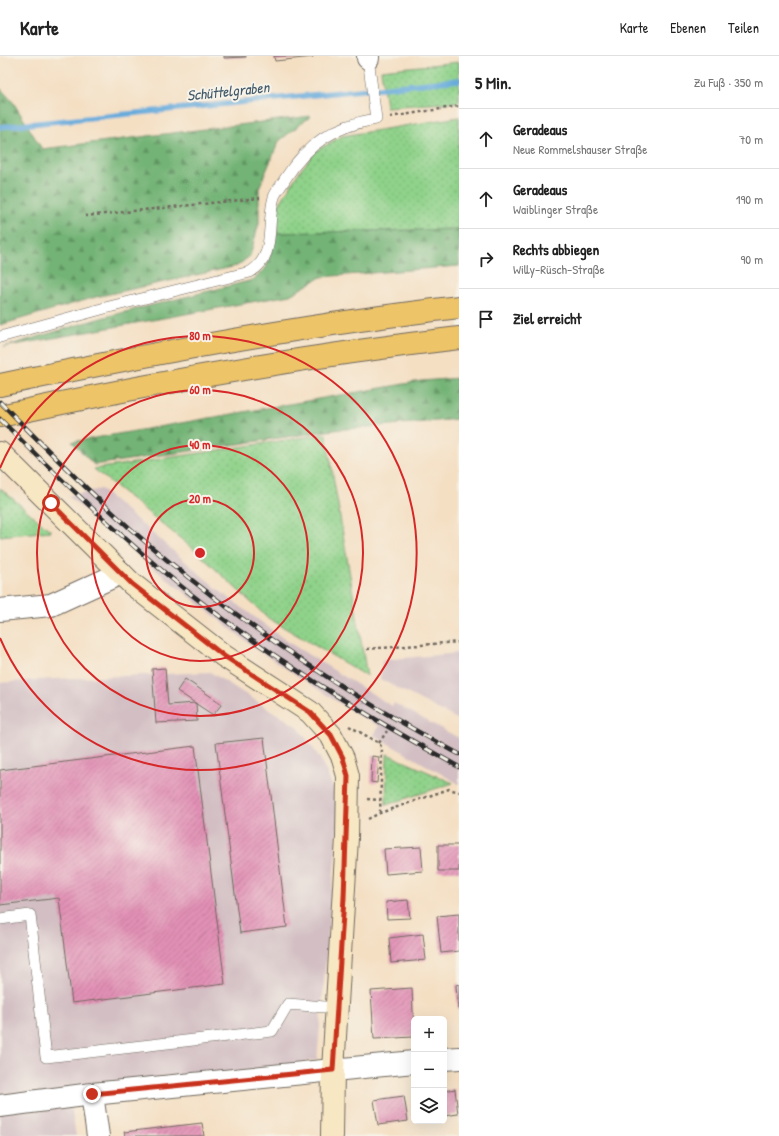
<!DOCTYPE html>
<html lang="de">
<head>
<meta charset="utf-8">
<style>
	:root { --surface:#fff; --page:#f2f2f2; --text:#222; --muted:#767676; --line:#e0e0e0 }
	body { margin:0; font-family:"Patrick Hand",sans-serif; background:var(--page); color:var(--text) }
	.controls { position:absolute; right:12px; bottom:12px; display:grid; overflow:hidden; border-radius:6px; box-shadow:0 4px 16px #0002 }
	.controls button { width:36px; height:36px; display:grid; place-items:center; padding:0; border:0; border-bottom:1px solid var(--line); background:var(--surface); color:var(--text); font:20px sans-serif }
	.stop { position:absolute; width:12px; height:12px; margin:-9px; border:3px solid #c8321e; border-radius:50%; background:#fff }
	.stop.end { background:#c8321e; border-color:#fff; box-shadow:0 1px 4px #0008 }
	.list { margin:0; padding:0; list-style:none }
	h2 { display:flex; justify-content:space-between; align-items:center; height:52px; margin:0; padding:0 16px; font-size:17px }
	h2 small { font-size:13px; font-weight:400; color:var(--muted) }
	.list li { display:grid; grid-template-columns:26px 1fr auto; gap:12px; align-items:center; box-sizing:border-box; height:60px; padding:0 16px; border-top:1px solid var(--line) }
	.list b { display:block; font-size:15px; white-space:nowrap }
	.list p { margin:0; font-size:13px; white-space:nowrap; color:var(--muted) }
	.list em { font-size:13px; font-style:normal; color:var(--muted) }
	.icon { flex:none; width:22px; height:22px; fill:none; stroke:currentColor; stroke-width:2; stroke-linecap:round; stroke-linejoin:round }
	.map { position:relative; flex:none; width:459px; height:1080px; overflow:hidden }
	header { display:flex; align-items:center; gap:24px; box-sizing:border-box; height:56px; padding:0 20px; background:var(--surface); border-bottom:1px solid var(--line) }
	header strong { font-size:19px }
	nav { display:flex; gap:22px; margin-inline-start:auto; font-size:14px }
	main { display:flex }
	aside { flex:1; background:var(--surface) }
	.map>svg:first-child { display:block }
	.industrial { fill:#d2bec3 }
	.grass { fill:url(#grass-dots); stroke:#5d7e5a }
	.forest { fill:url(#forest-firs); stroke:#4f7050 }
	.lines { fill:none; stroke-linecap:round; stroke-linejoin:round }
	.stream { stroke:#67abdc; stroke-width:5.5 }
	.building { fill:url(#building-hatch) }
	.lane-casing { stroke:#716a60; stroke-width:12 }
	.street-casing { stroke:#716a60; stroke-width:24 }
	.secondary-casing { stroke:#716a60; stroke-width:24 }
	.highway-casing { stroke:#716a60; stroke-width:24 }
	.path { stroke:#716a60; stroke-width:2.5; stroke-dasharray:3 3; stroke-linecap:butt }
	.lane { stroke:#fff; stroke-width:11 }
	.street { stroke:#fff; stroke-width:22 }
	.secondary { stroke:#f8e7c3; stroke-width:22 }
	.highway { stroke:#eec469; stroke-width:22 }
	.rail-casing { stroke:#2b2b2b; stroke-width:4.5 }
	.rail { stroke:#f7f3e8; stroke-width:3; stroke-dasharray:9; stroke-linecap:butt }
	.route { stroke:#c8321e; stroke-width:5 }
	.ring { fill:none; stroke:#d62828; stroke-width:2 }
	.labels { text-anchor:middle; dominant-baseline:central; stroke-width:4; stroke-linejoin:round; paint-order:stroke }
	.water-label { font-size:15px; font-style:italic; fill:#405869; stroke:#f7f3e8 }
	.centre { fill:#d62828; stroke:#f7f3e8; stroke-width:2 }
	.ring-label { font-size:12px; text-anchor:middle; font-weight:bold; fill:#d62828; stroke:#f7f3e8; stroke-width:4; stroke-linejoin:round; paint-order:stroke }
</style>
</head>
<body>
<header>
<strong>Karte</strong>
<nav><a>Karte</a><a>Ebenen</a><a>Teilen</a></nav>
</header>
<main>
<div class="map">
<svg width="459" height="1080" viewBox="0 0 459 1080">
	<defs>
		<pattern id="grass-dots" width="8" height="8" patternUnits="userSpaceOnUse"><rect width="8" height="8" fill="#8fd28a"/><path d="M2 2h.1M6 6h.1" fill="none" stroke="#7cb477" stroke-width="1.8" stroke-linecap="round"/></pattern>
		<pattern id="forest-firs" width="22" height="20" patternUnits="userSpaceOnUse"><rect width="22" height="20" fill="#73b476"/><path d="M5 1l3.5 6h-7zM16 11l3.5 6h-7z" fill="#5f9361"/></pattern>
		<pattern id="building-hatch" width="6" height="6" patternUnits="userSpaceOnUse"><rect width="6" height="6" fill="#e290b5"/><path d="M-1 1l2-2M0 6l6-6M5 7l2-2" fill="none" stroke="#b77693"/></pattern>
	</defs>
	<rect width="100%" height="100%" fill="#f7f3e8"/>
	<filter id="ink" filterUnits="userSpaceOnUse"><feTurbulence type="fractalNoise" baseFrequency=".025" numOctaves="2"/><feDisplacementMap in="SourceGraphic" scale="8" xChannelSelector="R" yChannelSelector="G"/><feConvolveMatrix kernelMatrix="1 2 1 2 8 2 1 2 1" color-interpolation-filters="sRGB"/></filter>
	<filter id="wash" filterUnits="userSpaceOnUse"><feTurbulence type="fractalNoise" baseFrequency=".012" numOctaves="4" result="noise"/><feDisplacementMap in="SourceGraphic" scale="16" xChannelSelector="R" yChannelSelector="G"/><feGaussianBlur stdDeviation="0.9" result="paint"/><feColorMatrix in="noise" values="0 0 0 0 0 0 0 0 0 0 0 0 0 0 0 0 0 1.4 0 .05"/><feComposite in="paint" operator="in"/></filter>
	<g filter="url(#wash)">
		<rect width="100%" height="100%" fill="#f4dfc3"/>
		<path class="industrial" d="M 101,433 L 221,536 L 288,586 L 392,650 L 394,647 L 459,682 L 459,728 L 382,684 L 374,679 L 379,670 L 356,658 L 256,593 L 157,515 L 68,440 Z
			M 459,597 L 459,664 L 380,623 L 382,604 Z
			M 210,616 L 298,671 L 320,702 L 340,747 L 317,1004 L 70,1042 L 76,1080 L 0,1080 L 0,627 L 34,624 Z"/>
		<path class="grass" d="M 459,6 L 459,46 L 386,51 L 381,14 Z
			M 459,61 L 459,173 L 277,177 L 279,149 L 297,119 L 316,95 L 342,80 Z
			M 326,378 L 367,620 L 268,562 L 196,495 L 94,413 Z
			M 0,432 L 51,475 L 0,480 Z
			M 387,698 L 453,727 L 386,749 Z"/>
		<path class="forest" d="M 0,32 L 13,46 L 42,93 L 311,60 L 279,85 L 259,132 L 259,167 L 250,200 L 237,210 L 96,241 L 0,269 Z
			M 459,173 L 459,210 L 321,221 L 290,239 L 4,291 L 101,262 L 253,224 L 266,212 L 277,177 Z
			M 459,322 L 459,363 L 334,374 L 94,409 L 72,386 L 421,325 Z"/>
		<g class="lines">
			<path class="stream" d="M 0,71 L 459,24"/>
		</g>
		<g id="blocks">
			<path class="building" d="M 224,0 L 246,0 L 246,1 L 224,2 Z
				M 274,0 L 313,0 L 313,1 L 275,5 Z
				M 165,612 L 168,649 L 196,647 L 197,665 L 156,667 L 152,613 Z
				M 185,623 L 222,648 L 213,659 L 177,635 Z
				M 264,682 L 287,871 L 240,877 L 216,687 Z
				M 195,690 L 225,928 L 72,947 L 59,842 L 0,849 L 0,714 Z
				M 372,700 L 379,701 L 377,727 L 371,726 Z
				M 438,789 L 459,789 L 459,815 L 438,815 Z
				M 421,791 L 423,815 L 386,818 L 384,793 Z
				M 408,844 L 410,862 L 387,863 L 386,846 Z
				M 459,858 L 459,895 L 441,897 L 437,860 Z
				M 423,878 L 426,904 L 391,907 L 389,882 Z
				M 459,928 L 459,953 L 458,953 L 456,929 Z
				M 412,932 L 414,981 L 374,983 L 371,935 Z
				M 455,1033 L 458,1058 L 444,1060 L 444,1035 Z
				M 404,1040 L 408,1065 L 378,1069 L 374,1044 Z
				M 202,1067 L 204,1080 L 125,1080 L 124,1076 Z"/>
		</g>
	</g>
	<g filter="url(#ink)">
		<use href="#blocks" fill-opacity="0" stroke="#716a60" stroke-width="1"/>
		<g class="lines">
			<g class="lane-casing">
				<path id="lane" d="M 0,281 L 105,252 L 250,216 C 277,201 266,167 274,141 C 276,135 282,129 285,123 C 308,87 334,70 376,63 L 368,2
					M 0,863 L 30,859 L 46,1001 L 272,975 L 288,948 L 337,952"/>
			</g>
			<g class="street-casing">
				<path id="street" d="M 368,0 L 368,2
					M 0,554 L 51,549 L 121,517
					M 444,1003 L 459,1002
					M 92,1038 L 98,1080
					M 0,1050 L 92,1038 L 414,1006"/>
			</g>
			<g class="secondary-casing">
				<path id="secondary" d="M 0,397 L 132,528 L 224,600 L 310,656 L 331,679 L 343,702 L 348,720 L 347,782 L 333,1014 L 332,1080"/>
			</g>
			<g class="highway-casing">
				<path id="highway" d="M 0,329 C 152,297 305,269 459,251
					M 0,360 C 152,327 305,300 459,282"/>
			</g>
			<path class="path" d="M 390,61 L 459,50
				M 85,160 L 260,142
				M 367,593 L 459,586
				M 349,670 L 379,687 L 382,692 L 380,757
				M 379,687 L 387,675
				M 367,743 L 380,744
				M 368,763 L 380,757 L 449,733 L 459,736"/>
			<use href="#lane" class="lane"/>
			<use href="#street" class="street"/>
			<use href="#secondary" class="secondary"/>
			<use href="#highway" class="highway"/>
			<g class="rail-casing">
				<path id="rail" d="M 0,346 C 54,400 107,455 167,504 C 258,579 355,643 459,698
					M 0,363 C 52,415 104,465 159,512 C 251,590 354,653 459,711"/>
			</g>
			<use href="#rail" class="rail"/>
		</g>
	</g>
	<g class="lines" filter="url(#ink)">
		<path class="route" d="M 51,447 L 132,528 L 224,600 L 310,656 L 331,679 L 343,702 L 348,720 L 344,842 L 333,1014 L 92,1038"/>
	</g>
	<g class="ring">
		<circle cx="200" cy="497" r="54"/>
		<circle cx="200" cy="497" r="108"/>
		<circle cx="200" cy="497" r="163"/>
		<path d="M0 412A217 217 0 1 1 0 582"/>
	</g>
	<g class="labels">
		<g class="water-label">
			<text transform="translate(228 35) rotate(-6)">Schüttelgraben</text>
		</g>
	</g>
	<circle cx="200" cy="497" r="6" class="centre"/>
	<g class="ring-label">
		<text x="200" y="284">80 m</text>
		<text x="200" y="338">60 m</text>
		<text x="200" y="393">40 m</text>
		<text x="200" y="447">20 m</text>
	</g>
</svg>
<div class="controls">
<button>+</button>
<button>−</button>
<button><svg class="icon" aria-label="layers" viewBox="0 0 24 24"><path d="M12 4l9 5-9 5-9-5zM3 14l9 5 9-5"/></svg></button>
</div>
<div class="stop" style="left:51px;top:447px"></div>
<div class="stop end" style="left:92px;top:1038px"></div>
</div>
<aside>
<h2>5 Min.<small>Zu Fuß · 350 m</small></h2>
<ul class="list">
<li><svg class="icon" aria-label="ahead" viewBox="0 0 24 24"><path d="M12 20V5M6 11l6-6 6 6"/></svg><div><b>Geradeaus</b><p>Neue Rommelshauser Straße</p></div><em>70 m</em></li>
<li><svg class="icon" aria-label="ahead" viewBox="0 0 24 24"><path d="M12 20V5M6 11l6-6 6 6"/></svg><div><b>Geradeaus</b><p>Waiblinger Straße</p></div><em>190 m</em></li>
<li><svg class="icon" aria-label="right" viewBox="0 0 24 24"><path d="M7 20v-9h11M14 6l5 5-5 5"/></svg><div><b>Rechts abbiegen</b><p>Willy-Rüsch-Straße</p></div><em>90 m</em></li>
<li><svg class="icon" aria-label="arrive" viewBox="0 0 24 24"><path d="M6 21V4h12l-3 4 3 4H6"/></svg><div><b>Ziel erreicht</b></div></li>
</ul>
</aside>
</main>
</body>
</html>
